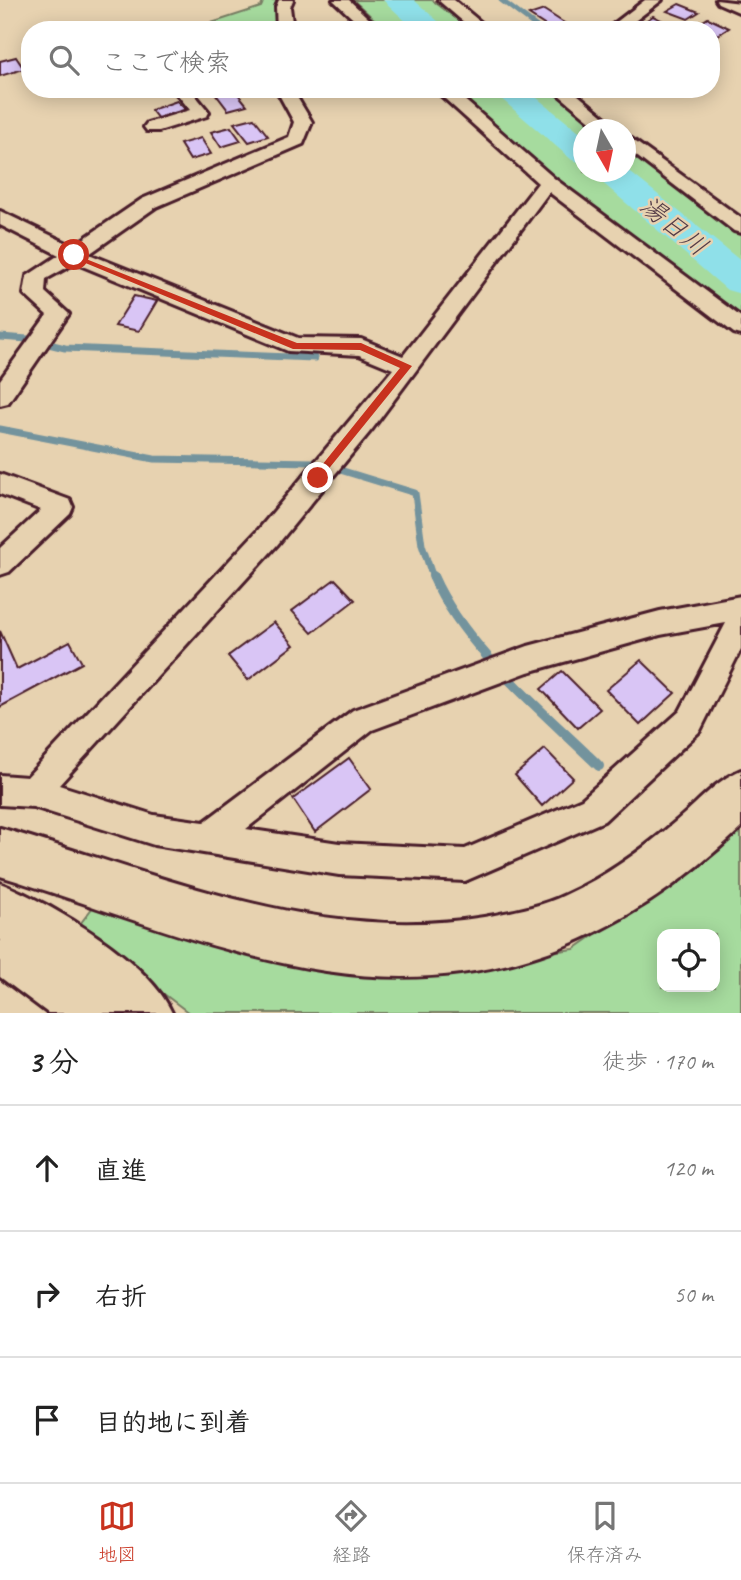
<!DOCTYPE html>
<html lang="ja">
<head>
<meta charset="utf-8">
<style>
	:root { --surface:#fff; --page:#f6f6f6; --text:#222; --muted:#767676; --line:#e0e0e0; --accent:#c8321e }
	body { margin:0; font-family:Caveat,"Klee One",sans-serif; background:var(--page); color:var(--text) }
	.controls { position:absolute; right:21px; bottom:21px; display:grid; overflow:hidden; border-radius:14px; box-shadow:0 4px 18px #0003 }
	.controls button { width:63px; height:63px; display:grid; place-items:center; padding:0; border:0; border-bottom:2px solid var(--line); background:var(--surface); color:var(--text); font:35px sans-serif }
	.compass { position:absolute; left:573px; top:119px; width:63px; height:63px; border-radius:50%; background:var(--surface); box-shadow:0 4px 18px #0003; rotate:171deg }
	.stop { position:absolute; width:21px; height:21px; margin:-16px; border:5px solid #c8321e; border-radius:50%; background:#fff }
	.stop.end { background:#c8321e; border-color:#fff; box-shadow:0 2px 7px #0008 }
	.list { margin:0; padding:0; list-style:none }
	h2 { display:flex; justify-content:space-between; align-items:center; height:91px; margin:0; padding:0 28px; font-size:30px }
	h2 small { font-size:23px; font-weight:400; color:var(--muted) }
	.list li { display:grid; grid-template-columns:46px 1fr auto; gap:21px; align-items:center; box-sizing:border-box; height:126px; padding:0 28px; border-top:2px solid var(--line) }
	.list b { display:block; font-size:26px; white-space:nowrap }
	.list em { font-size:23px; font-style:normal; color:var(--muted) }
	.icon { flex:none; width:38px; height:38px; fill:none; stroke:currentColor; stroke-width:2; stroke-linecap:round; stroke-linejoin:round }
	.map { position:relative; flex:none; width:741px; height:1013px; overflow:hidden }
	.search { position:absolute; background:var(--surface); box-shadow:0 4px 18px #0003; left:21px; right:21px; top:21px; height:77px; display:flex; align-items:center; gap:18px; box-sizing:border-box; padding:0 24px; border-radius:28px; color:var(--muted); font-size:26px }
	.sheet { height:469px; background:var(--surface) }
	nav { display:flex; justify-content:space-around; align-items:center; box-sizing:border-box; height:98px; border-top:2px solid var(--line); background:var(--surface); font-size:19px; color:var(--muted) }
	nav a { display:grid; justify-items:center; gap:4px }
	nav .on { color:var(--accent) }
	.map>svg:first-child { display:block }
	.green { fill:#a6db9e; stroke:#787d64; stroke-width:2; fill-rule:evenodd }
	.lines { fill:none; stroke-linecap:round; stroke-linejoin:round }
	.stream-far2 { stroke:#73939d; stroke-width:5 }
	.stream-far1 { stroke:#73939d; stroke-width:7 }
	.stream { stroke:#73939d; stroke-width:10 }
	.river { fill:#8fe0e9; fill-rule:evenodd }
	.building { fill:#d9c5f5; stroke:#4a1f2b; stroke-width:2 }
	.minor-casing { stroke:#4a1f2b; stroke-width:6 }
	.motorway-casing { stroke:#4a1f2b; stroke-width:6 }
	.minor { fill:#e7d2b0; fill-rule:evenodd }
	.motorway { fill:#e7d2b0; fill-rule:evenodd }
	.route { fill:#c8321e }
	.labels { text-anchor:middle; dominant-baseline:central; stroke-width:5; stroke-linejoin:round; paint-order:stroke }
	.far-water-label { font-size:26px; font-style:italic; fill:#543c48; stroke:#e7d2b0 }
</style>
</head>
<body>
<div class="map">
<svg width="741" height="1013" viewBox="0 0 741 1013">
	<rect width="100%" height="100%" fill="#e7d2b0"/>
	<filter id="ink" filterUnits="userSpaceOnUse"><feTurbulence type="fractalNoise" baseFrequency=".0143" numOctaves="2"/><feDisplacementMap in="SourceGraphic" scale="14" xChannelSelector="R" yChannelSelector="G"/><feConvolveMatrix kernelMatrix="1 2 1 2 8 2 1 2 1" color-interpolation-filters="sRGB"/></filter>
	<g filter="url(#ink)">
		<path class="green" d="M 264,0 L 280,0 L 280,30 L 196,28 L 261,7 Z
			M 353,0 L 432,0 L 471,30 L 386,30 Z
			M 454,89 L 548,89 L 603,129 L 584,130 L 584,172 L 626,172 L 626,145 L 741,225 L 741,326 L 553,177 Z
			M 741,825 L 741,1013 L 189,1013 L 77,928 L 96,903 L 463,963 L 574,949 L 728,842 ZM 662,934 L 715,934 L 715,987 L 662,987 Z"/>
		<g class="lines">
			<path class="stream-far2" d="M 501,0 L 541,30"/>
			<path class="stream-far1" d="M 0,337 L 28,339 L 65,348 L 314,358
				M 0,429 L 154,459 L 314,462 L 415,493 L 422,545 L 433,578"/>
			<path class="stream" d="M 433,576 C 465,649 543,711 599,766"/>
			<path class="river" d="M 383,0 L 414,0 L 448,30 L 415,30 Z
				M 490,89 L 526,89 L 584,136 L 584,163 L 572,160 Z
				M 626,169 L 741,261 L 741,294 L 727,290 L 590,172 Z"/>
		</g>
		<path class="building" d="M 679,4 L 699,12 L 688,19 L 667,11 Z
			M 544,10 L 575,30 L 552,30 L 529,15 Z
			M 653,16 L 673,26 L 666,30 L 654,30 L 641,24 Z
			M 708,18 L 729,28 L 718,35 L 697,25 Z
			M 16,57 L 24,69 L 0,76 L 0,61 Z
			M 227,89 L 234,89 L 247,105 L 228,110 L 215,93 Z
			M 177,101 L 186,110 L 159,120 L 151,110 Z
			M 254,118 L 268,136 L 249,142 L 234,123 Z
			M 231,127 L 241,141 L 221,147 L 211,132 Z
			M 201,138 L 211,154 L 190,160 L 180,144 Z
			M 134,296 L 157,301 L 139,331 L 115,326 Z
			M 335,579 L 355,600 L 312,633 L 292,611 Z
			M 274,622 L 294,645 L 248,680 L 228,656 Z
			M 0,631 L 17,669 L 70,641 L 82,663 L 0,707 Z
			M 641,660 L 675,693 L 640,725 L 606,690 Z
			M 562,671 L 600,709 L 578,728 L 541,689 Z
			M 545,749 L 573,778 L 542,806 L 515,775 Z
			M 349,758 L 371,789 L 315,832 L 293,799 Z"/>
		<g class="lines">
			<g class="minor-casing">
				<path id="minor" d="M 279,0 L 293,0 L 290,7 L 293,30 L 277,30 L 276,7 Z
					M 333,0 L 349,0 L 381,30 L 365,30 Z
					M 438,0 L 454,0 L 490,30 L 473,30 Z
					M 645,0 L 662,0 L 623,30 L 606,30 Z
					M 716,0 L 741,3 L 741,13 L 718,3 Z
					M 173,89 L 190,89 L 209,112 L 207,116 L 159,131 L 147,131 L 144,127 L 147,123 L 190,110 Z
					M 276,89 L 292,89 L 312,122 L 303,144 L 156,207 L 89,254 L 298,338 L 361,339 L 403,356 L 538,183 L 434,89 L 452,89 L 555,179 L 741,317 L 741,335 L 734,333 L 549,192 L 373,428 L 326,485 L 277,545 L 59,785 L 154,815 L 204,822 L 353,710 L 528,646 L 660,611 L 741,596 L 741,649 L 700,731 L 604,821 L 465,881 L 339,875 L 154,845 L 33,807 L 0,805 L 0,775 L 27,777 L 259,529 L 393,369 L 359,355 L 288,351 L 75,263 L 46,279 L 45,292 L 69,314 L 8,403 L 0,405 L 0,380 L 47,315 L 24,294 L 27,276 L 59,255 L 0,225 L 0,211 L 73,246 L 142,199 L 289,137 L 294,122 ZM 726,623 L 680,711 L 582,799 L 465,849 L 339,843 L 246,829 L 372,730 L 528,672 L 660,635 Z
					M 552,89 L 571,89 L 620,130 L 601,130 Z
					M 626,135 L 741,218 L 741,233 L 734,231 L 626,148 Z
					M 0,474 L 70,500 L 73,507 L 70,514 L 9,572 L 0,575 L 0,548 L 41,510 L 0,494 Z"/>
			</g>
			<g class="motorway-casing">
				<path id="motorway" d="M 741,770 L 741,828 C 623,940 491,996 326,971 C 214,954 108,909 0,876 L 0,828 C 158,873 316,945 484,917 C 511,912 540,907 565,895 C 605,877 642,850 675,822 C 697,804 715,781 741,770 Z
					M 0,883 C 52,904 150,961 172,1013 L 48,1013 L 0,977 Z"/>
			</g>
			<use href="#minor" class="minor"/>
			<use href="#motorway" class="motorway"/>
		</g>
	</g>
	<path class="route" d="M 71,253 L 297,343 L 361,343 L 412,366 L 318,482 L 313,478 L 314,475 L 400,368 L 360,350 L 293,349 L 71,257 Z"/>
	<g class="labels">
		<g class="far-water-label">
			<text transform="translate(674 226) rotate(39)">湯日川</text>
		</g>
	</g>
</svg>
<div class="controls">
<button><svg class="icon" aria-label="locate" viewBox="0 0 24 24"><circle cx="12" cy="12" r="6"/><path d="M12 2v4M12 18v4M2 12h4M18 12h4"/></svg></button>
</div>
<svg class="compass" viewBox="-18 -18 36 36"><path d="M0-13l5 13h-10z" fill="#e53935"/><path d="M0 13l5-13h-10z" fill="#767676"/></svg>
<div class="stop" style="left:74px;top:255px"></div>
<div class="stop end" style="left:318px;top:478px"></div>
<div class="search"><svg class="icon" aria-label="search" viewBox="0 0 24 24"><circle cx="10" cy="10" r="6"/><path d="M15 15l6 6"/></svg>ここで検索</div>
</div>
<section class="sheet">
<h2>3 分<small>徒歩 · 170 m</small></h2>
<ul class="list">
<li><svg class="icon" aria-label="ahead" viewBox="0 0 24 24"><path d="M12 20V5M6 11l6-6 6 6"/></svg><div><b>直進</b></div><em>120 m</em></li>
<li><svg class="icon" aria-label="right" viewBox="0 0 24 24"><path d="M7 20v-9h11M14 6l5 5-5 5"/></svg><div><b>右折</b></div><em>50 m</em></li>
<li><svg class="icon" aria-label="arrive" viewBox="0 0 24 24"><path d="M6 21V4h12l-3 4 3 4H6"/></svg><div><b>目的地に到着</b></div></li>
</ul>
</section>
<nav>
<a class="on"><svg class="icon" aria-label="map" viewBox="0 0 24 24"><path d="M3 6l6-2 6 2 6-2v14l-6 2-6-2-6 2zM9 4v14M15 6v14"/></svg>地図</a>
<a><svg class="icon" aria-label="directions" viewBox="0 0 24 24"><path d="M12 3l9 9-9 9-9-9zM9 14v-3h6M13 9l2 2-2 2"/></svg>経路</a>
<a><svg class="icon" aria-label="saved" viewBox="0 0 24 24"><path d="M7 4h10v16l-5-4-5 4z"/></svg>保存済み</a>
</nav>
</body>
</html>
